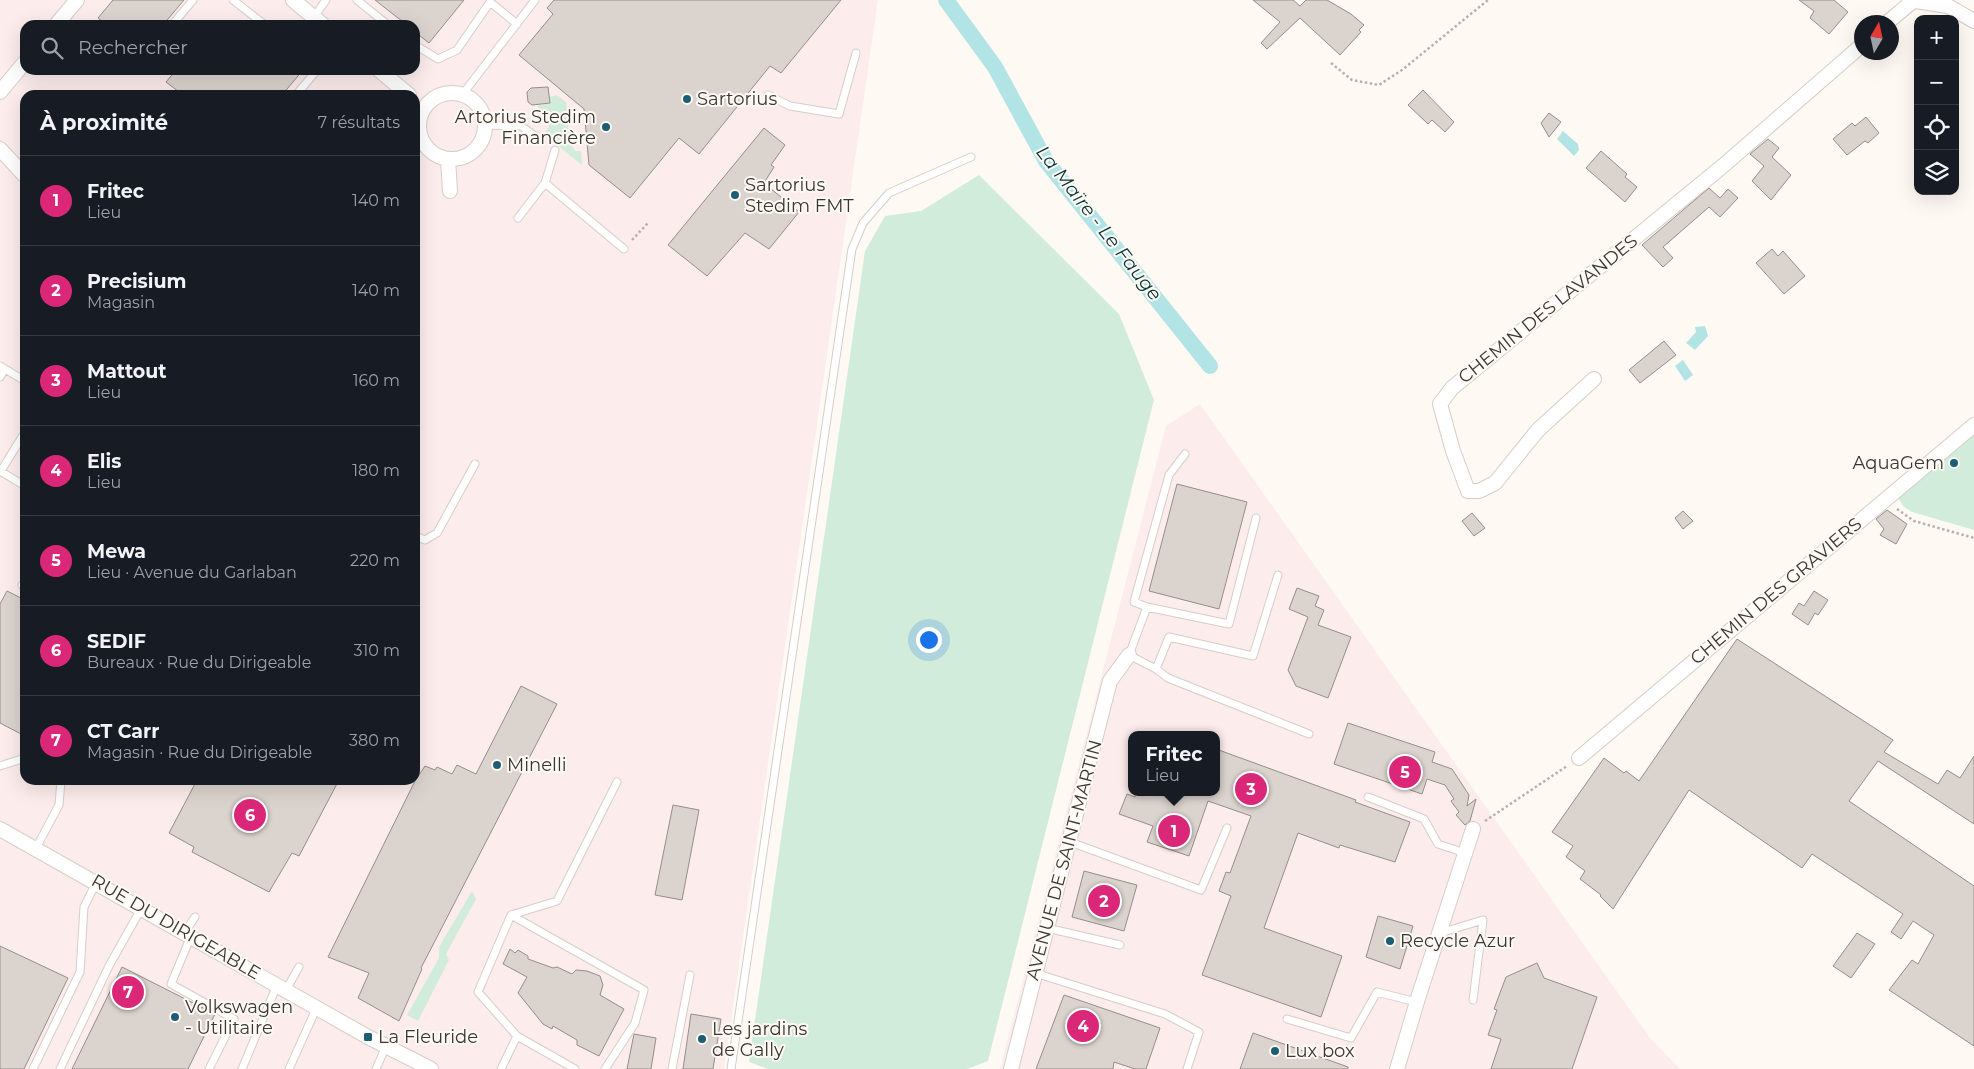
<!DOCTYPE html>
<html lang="fr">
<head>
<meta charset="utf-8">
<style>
	:root { --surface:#171b24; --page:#242831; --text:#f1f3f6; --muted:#9ea1a6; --line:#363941; --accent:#db2777 }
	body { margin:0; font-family:Montserrat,sans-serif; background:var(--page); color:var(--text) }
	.controls { position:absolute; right:15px; top:15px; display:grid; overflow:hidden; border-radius:10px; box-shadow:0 5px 20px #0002 }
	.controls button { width:45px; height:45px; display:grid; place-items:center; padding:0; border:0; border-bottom:1px solid var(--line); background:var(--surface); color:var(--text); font:25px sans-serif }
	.compass { position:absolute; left:1854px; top:15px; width:45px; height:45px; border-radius:50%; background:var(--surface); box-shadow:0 5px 20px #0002; rotate:9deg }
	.you { position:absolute; left:928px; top:639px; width:18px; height:18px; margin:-12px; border:4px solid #fff; border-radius:50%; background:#1a73e8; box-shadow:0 0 0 8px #1a73e833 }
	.badge { display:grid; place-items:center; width:32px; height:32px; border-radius:50%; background:var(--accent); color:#fff; font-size:16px; font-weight:700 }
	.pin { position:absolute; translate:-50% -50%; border:2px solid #fff; box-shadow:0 1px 5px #0006 }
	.popup { position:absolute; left:1128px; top:731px; width:92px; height:65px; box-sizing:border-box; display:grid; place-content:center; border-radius:10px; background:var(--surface); filter:drop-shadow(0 1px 4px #0005); font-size:16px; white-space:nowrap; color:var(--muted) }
	.popup b { font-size:19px; color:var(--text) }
	.popup::after { content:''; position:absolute; left:50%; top:100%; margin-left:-10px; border:10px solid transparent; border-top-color:var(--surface) }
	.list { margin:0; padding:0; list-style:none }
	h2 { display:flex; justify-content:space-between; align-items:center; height:65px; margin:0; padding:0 20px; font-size:21px }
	h2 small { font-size:16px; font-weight:400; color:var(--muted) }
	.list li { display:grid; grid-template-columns:32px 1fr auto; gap:15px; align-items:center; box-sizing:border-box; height:90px; padding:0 20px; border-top:1px solid var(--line) }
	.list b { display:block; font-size:19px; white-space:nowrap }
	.list p { margin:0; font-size:16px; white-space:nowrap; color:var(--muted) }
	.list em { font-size:16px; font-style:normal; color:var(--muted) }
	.icon { flex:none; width:28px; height:28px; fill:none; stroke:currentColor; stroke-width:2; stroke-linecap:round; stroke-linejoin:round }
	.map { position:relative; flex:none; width:1974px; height:1069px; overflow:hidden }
	.search { position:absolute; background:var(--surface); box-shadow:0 5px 20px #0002; left:20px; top:20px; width:400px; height:55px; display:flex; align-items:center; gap:12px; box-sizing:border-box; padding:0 18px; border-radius:15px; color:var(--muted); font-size:19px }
	.panel { position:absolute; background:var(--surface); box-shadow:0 5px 20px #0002; left:20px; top:90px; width:400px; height:695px; border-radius:15px }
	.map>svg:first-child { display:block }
	.industrial { fill:#fcecec; fill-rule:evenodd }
	.green { fill:#d2ecdb }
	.water { fill:#b3e4e5 }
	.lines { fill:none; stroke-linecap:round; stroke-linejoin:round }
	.canal { stroke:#b3e4e5; stroke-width:16 }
	.building { fill:#dbd3cd; stroke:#958e89 }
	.lane-casing { stroke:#d5cec8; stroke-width:9 }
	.street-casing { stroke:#d5cec8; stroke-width:16 }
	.path { stroke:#b6b1ad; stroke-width:2.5; stroke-dasharray:2.5 2.5; stroke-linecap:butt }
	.lane { stroke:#fff; stroke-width:7 }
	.street { stroke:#fff; stroke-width:14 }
	.poi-dot { fill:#1e5e74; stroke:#fff9f4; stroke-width:2 }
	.labels { text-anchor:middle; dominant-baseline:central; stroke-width:4; stroke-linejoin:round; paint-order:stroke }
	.poi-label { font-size:18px; fill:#393634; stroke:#fff9f4; text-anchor:start }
	.street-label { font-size:18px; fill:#393634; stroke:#fff9f4 }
	.water-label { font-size:19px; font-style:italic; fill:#063638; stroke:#fff9f4 }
</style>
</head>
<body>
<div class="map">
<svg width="1974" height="1069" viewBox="0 0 1974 1069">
	<rect width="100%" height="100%" fill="#fff9f4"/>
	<path class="industrial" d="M 0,0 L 878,0 L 724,1069 L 0,1069 ZM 25,25 L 415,25 L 415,70 L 25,70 ZM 25,95 L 415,95 L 415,780 L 25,780 Z
		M 1200,404 L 1650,1038 L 1680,1069 L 1000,1069 L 1166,426 ZM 1132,735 L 1216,735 L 1216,792 L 1132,792 Z"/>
	<path class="green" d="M 557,95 L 566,102 L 568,127 L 571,144 L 575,151 L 581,151 L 582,165 L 556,144 L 545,132 L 551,123 L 548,123 L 540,116 L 538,105 L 549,104 L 549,97 Z
		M 979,175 L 1119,314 L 1154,400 L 988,1061 L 967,1069 L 768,1069 L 749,1062 L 865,251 L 885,216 L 921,211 Z
		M 1974,430 L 1974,530 L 1912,512 L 1904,507 L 1896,495 Z
		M 472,891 L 476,899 L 446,954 L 449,960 L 418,1021 L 407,1015 L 439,958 L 439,947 Z"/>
	<path class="water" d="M 1563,131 L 1578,144 L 1579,150 L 1574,156 L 1557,139 Z
		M 1705,326 L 1708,336 L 1695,350 L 1686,343 L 1696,332 L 1695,327 Z
		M 1683,360 L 1693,375 L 1685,381 L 1675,366 Z"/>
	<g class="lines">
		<path class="canal" d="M 946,0 L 995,67 L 1046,161 L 1210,366"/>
	</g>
	<path class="building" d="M 113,0 L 184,0 L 163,25 L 107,25 L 98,18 Z
		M 375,0 L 464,0 L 429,43 L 415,32 L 415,25 L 407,25 Z
		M 554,0 L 841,0 L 781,73 L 770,66 L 699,154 L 679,138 L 630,198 L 589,165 L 584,109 L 519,55 L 553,14 L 547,8 Z
		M 1253,0 L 1293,0 L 1300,6 L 1306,0 L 1327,0 L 1351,14 L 1364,25 L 1359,30 L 1361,32 L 1340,55 L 1300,18 L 1267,49 L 1261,43 L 1280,22 Z
		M 1799,0 L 1834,0 L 1848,12 L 1829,34 L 1810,18 L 1814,11 Z
		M 176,70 L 303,70 L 282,95 L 183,95 L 166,82 Z
		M 548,87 L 550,103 L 532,105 L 528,102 L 527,92 L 531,88 Z
		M 1423,90 L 1454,122 L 1445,132 L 1432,120 L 1428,124 L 1408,105 Z
		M 1549,113 L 1561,122 L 1549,137 L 1541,123 Z
		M 1866,117 L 1879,133 L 1868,143 L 1865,141 L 1847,155 L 1833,139 L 1852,123 L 1855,126 Z
		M 764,128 L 785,145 L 771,165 L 774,167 L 764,183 L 799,212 L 769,249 L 745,233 L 707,276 L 668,245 Z
		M 1768,139 L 1779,148 L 1772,157 L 1791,175 L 1771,200 L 1752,181 L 1764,166 L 1750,154 Z
		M 1601,151 L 1627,174 L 1625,177 L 1637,187 L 1625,202 L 1586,168 Z
		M 1709,188 L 1720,198 L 1728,189 L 1738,198 L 1720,217 L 1709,207 L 1663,247 L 1673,258 L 1663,267 L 1642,245 Z
		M 1772,249 L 1778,256 L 1783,251 L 1805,276 L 1784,294 L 1756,263 Z
		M 1664,341 L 1676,355 L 1640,383 L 1629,370 Z
		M 1177,484 L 1247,502 L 1219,609 L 1149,591 Z
		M 1887,510 L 1907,524 L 1896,544 L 1880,535 L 1884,529 L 1876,519 Z
		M 1683,511 L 1693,521 L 1683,529 L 1675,518 Z
		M 1472,513 L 1485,528 L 1474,536 L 1462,521 Z
		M 1297,588 L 1319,596 L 1315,606 L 1324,610 L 1318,625 L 1351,637 L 1328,698 L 1296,686 L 1288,670 L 1308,617 L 1289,609 Z
		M 7,591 L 25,600 L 25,736 L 0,723 L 0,604 Z
		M 1814,591 L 1828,600 L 1818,615 L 1815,613 L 1808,625 L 1792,614 L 1799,603 L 1804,606 Z
		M 1737,639 L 1893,740 L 1884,752 L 1938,784 L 1947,770 L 1960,778 L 1974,756 L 1974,824 L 1878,761 L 1849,801 L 1974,886 L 1974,1046 L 1889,990 L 1912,960 L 1918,964 L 1934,935 L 1913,921 L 1901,939 L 1891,932 L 1903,914 L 1812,854 L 1802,868 L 1689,790 L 1613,909 L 1600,896 L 1601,895 L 1580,879 L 1585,871 L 1566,857 L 1573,846 L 1552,832 L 1604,758 L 1624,773 L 1626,771 L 1639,781 Z
		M 521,686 L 557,704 L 421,968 L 422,969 L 399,1021 L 358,998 L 369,973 L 328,957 L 415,781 L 425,766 L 435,770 L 437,767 L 452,774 L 457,765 L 476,774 Z
		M 1348,723 L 1435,752 L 1432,762 L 1452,769 L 1469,795 L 1467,806 L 1476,799 L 1470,821 L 1465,825 L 1456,815 L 1459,812 L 1451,801 L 1454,799 L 1445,785 L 1427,779 L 1422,794 L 1334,764 Z
		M 1216,749 L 1356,800 L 1355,802 L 1410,822 L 1395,862 L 1340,845 L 1339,848 L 1298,833 L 1264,928 L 1342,956 L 1321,1017 L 1202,975 L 1231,896 L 1219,891 L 1226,872 L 1230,873 L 1251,816 L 1208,801 L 1189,856 L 1147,842 L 1153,826 L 1119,814 L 1127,794 L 1135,797 L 1136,792 L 1216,792 Z
		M 197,780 L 339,780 L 299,856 L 292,853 L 269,892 L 192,852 L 194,847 L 169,833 Z
		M 673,805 L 699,810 L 682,900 L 655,895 Z
		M 1084,871 L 1137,885 L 1124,931 L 1072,917 Z
		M 1378,916 L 1413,926 L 1400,969 L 1366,957 Z
		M 1857,933 L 1875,944 L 1851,978 L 1833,966 Z
		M 0,946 L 68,978 L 24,1069 L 0,1069 Z
		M 510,949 L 515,953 L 518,950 L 528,956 L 528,959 L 553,968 L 557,967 L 572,974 L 576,970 L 587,971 L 600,976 L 603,985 L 600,995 L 624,1009 L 599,1056 L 577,1045 L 577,1040 L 553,1026 L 552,1029 L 543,1024 L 518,993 L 527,977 L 503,964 Z
		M 1537,963 L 1544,978 L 1597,997 L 1572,1069 L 1491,1069 L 1501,1039 L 1488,1035 L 1497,1010 L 1494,1009 L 1506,977 Z
		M 122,967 L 215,1014 L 188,1069 L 72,1069 Z
		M 1064,995 L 1160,1028 L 1146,1069 L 1135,1069 L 1114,1062 L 1113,1069 L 1036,1069 Z
		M 691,1014 L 721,1019 L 713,1069 L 683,1069 Z
		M 1253,1033 L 1348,1067 L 1348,1069 L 1240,1069 Z
		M 634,1034 L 656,1038 L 651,1069 L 627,1069 Z"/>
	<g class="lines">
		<g class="lane-casing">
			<path id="lane" d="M 233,0 L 265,25
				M 357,0 L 388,25
				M 314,17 L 326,0
				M 172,25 L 193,0
				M 415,45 L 438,59 L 457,50 L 490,2 L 517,24
				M 296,95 L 317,70
				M 462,95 L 535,0
				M 768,95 L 790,106 L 839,114 L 856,53
				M 486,125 L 521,126 L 538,138
				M 545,183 L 624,249
				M 518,218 L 545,183 L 555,150
				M 0,366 L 25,381
				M 0,377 L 5,369
				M 1185,454 L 1169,475 L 1134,602 L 1147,607 L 1129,655 L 1156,669 L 1169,637 L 1253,656 L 1278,575
				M 0,471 L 25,486
				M 1,471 L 25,432
				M 415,536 L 425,540 L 437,533 L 475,464
				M 22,585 L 25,586
				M 1147,607 L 1229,624 L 1256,518
				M 1156,669 L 1168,678 L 1309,734
				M 0,766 L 25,758
				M 1368,797 L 1424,819 L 1438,844 L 1465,853
				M 1070,842 L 1201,890 L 1227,828
				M 36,848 L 59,805 L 61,780
				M 511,915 L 644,990 L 635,1023 L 605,1069
				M 1047,928 L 1120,945
				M 185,932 L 195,917
				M 1440,933 L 1483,920 L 1473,1000
				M 191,936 L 171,984 L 234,1019 L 209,1069
				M 1035,973 L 1165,1014 L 1199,1032 L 1187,1069
				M 286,990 L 299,967
				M 1287,1019 L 1351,1038 L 1377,992 L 1416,1002
				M 517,1036 L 575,1069
				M 33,1069 L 80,972 L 84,907 L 96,883
				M 60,1069 L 109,966 L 141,909
				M 242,1069 L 277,985
				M 289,1069 L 317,1007
				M 376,1069 L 386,1046
				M 501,1069 L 517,1036 L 478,992 L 511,915 L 557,901 L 617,782
				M 672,1069 L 690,975
				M 731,1069 L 852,249 L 863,223 L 889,193 L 971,157"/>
		</g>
		<g class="street-casing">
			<path id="street" d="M 293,0 L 323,25
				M 1909,0 L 1948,6 L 1974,21
				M 1888,22 L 1913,1
				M 56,25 L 77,0
				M 379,70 L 409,95
				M 0,92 L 25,62
				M419 126a33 33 0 1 1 66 0a33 33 0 1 1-66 0Z
				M 0,149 L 25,176
				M 448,159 L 450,191
				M 1594,379 L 1538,430 L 1495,483 L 1479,491 L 1468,491 L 1453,451 L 1440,404 L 1452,388 L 1724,165 L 1862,45
				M 1579,758 L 1974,425
				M 0,829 L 368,1037 L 431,1069
				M 1011,1069 L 1110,681 L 1129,655
				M 1397,1069 L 1419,995 L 1473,829"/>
		</g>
		<path class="path" d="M 1331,63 L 1352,80 L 1379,85 L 1402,70 L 1488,0
			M 632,240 L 648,223
			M 1897,509 L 1914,521 L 1974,538
			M 1485,821 L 1567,766"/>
		<use href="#lane" class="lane"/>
		<use href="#street" class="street"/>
	</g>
	<g class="poi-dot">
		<circle cx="687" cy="99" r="5"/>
		<circle cx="606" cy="127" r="5"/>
		<circle cx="735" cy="195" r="5"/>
		<circle cx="1954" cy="463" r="5"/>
		<circle cx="497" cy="765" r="5"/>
		<circle cx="1390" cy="941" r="5"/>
		<circle cx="175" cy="1017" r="5"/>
		<rect x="363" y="1032" width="10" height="10" rx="2.5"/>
		<circle cx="702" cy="1039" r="5"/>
		<circle cx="1275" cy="1051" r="5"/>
	</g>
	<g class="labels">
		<g class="poi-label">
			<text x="697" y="99">Sartorius</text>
			<text x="596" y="117" text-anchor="end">Artorius Stedim<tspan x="596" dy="21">Financière</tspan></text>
			<text x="745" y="185">Sartorius<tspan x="745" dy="21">Stedim FMT</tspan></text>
			<text x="1944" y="463" text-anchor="end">AquaGem</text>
			<text x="507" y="765">Minelli</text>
			<text x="1400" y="941">Recycle Azur</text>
			<text x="185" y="1007">Volkswagen<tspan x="185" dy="21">- Utilitaire</tspan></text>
			<text x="712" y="1029">Les jardins<tspan x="712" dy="21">de Gally</tspan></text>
			<text x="378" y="1037">La Fleuride</text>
			<text x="1285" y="1051">Lux box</text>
		</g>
		<g class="street-label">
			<text transform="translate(1548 309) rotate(-39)">CHEMIN DES LAVANDES</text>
			<text transform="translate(1776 591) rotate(-40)">CHEMIN DES GRAVIERS</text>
			<text transform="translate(1064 860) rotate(-75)">AVENUE DE SAINT-MARTIN</text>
			<text transform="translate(176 927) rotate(30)">RUE DU DIRIGEABLE</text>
		</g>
		<g class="water-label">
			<text transform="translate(1099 223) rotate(52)">La Maïre - Le Fauge</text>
		</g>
	</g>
</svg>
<div class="controls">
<button>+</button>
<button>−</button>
<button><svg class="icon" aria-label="locate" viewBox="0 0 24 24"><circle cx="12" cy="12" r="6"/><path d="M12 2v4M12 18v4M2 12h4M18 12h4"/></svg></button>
<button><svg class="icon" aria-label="layers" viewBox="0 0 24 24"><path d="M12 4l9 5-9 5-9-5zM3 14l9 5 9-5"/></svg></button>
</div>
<svg class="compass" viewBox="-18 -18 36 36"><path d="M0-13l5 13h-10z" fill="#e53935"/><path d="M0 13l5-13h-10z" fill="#9ea1a6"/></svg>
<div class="you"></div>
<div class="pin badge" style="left:1174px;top:831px">1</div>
<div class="popup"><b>Fritec</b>Lieu</div>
<div class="pin badge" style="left:1104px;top:901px">2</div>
<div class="pin badge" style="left:1251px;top:789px">3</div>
<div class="pin badge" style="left:1083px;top:1026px">4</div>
<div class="pin badge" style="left:1405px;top:772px">5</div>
<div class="pin badge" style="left:250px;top:815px">6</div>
<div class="pin badge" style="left:128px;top:992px">7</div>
<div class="search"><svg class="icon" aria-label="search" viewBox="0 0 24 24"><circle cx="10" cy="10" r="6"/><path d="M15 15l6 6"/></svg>Rechercher</div>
<section class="panel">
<h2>À proximité<small>7 résultats</small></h2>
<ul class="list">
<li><span class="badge">1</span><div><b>Fritec</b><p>Lieu</p></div><em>140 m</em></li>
<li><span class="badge">2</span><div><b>Precisium</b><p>Magasin</p></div><em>140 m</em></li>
<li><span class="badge">3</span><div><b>Mattout</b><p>Lieu</p></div><em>160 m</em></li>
<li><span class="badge">4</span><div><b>Elis</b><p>Lieu</p></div><em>180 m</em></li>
<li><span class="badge">5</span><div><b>Mewa</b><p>Lieu · Avenue du Garlaban</p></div><em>220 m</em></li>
<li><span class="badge">6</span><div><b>SEDIF</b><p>Bureaux · Rue du Dirigeable</p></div><em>310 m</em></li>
<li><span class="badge">7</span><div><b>CT Carr</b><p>Magasin · Rue du Dirigeable</p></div><em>380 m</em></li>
</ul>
</section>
</div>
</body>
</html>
